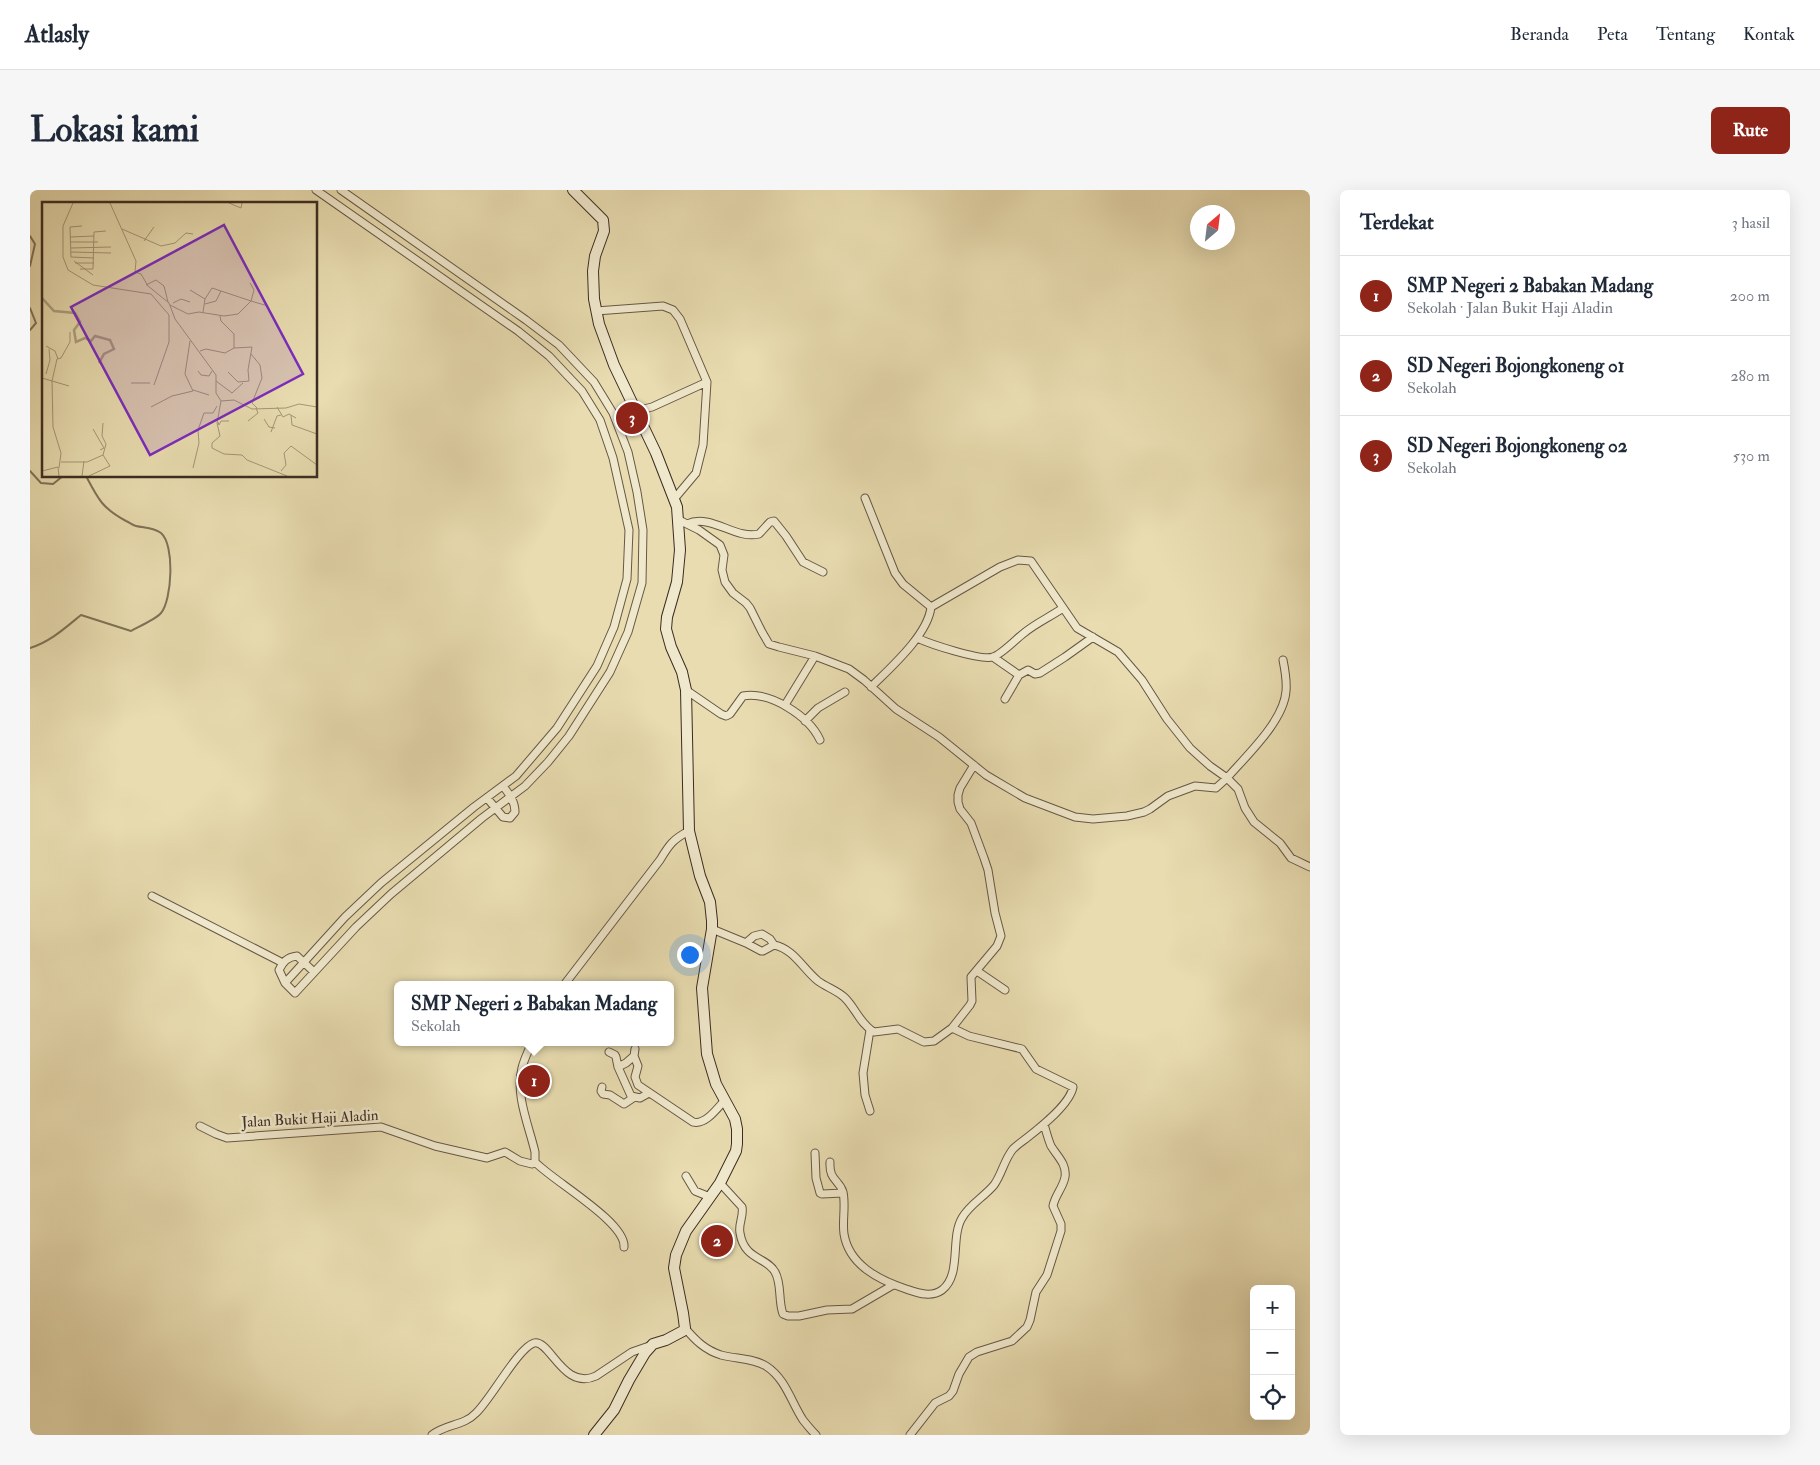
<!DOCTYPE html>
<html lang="id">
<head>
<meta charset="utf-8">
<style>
	:root { --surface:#fff; --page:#f6f6f7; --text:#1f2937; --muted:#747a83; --line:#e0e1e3; --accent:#8f2418 }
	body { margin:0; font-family:"IM FELL Double Pica",serif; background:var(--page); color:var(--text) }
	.controls { position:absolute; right:15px; bottom:15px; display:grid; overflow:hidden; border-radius:8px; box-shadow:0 5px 20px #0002 }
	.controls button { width:45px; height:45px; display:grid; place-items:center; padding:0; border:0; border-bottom:1px solid var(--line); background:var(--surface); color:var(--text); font:25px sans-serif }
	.compass { position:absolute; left:1160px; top:15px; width:45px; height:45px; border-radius:50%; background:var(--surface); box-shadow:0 5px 20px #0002; rotate:28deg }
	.you { position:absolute; left:659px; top:764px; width:18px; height:18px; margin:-12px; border:4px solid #fff; border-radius:50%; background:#1a73e8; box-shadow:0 0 0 8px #1a73e833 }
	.badge { display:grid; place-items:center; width:32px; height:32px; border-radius:50%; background:var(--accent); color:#fff; font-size:16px; font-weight:700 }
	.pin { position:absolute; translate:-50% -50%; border:2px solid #fff; box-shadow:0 1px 5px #0006 }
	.popup { position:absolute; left:364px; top:791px; width:280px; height:65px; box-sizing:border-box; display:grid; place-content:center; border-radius:8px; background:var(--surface); filter:drop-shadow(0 1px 4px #0005); font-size:16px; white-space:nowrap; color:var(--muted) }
	.popup b { font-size:19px; color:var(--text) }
	.popup::after { content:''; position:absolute; left:50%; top:100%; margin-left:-10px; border:10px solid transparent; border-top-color:var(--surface) }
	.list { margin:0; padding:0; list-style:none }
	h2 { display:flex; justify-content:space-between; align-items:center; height:65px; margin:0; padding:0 20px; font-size:21px }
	h2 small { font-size:16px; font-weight:400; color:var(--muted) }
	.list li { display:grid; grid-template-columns:32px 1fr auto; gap:15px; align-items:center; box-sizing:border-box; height:80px; padding:0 20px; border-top:1px solid var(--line) }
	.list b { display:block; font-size:19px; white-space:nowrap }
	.list p { margin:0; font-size:16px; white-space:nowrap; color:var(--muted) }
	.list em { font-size:16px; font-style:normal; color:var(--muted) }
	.icon { flex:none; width:28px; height:28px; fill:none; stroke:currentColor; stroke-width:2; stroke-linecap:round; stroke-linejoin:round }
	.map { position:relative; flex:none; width:1280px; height:1245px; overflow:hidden; border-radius:8px }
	header { display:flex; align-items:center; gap:30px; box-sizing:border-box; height:70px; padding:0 25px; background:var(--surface); border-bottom:1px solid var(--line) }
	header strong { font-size:24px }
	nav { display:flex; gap:28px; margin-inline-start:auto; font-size:18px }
	.intro { display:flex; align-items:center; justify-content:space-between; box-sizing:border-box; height:120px; padding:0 30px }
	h1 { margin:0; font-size:35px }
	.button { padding:12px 22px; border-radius:8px; background:var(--accent); color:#fff; font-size:18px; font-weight:700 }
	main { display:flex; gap:30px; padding:0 30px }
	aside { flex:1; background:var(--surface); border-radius:8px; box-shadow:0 5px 20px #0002 }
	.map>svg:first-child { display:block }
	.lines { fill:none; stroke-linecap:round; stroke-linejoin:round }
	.stream { stroke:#7f7259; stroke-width:2 }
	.street-casing { stroke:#665845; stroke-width:9 }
	.secondary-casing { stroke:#3b2c21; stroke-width:12 }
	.street { stroke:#f0e8cc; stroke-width:7 }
	.secondary { stroke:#f0e8cc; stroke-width:10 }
	.labels { text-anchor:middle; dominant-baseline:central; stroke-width:5; stroke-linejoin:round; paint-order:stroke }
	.street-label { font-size:15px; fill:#3b2c21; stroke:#f0e8cc }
	.inset-river { fill:none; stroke:#ada07f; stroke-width:2.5 }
	.inset-road { fill:none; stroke:#a39677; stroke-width:1 }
	.view { fill:#7b2cbf; fill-opacity:0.15; stroke:#7b2cbf; stroke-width:2.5 }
	.inset-edge { fill:none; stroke:#3b2c21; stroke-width:2.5 }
</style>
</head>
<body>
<header>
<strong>Atlasly</strong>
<nav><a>Beranda</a><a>Peta</a><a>Tentang</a><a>Kontak</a></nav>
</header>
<div class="intro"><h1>Lokasi kami</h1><a class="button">Rute</a></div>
<main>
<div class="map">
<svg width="1280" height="1245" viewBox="0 0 1280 1245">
	<rect width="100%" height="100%" fill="#e8dcb0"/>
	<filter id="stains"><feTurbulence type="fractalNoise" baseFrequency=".004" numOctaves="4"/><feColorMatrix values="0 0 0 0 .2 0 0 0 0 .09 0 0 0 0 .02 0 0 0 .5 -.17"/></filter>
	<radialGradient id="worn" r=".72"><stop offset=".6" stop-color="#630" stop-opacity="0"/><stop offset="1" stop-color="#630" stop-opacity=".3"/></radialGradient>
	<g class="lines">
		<path class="stream" d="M 0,46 L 5,54 L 0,76
			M 0,118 L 6,133 L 0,140
			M 0,281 L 11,293 L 23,294 L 33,286
			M 0,458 C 20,452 35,438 51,425 L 101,441 C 108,437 126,429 131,423 C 142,410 145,355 131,343 C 123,337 114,338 106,336 C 102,335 99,332 96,331 C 72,318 68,309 56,286"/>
		<g class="street-casing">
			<path id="street" d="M 566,121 L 633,116 L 643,120 L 650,129 L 677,192 L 673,255 L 666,283 L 645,308
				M 606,221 L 622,217 L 677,192
				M 835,308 L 865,383 L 873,394 L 901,417
				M 649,330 L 669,340 L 690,355 L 694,365 L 692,380 L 695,392 L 703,403 L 716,413 L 720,418 L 732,442 L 739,454 L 749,457 L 785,466 L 819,479 L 834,490 L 866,519 L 909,547 L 956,585 L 995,608 L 1045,627 L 1063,629 L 1097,626 L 1114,622 L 1120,619 L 1138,606 L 1165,596 L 1186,598 L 1197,588 L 1208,599 L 1215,618 L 1224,632 L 1250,653 L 1261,668 L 1280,677
				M 657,334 C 681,323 705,350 729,344 L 740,332 L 744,331 L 756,346 L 773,372 L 793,382
				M 887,448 C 900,454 951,471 963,467 C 972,464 986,449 994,443 C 1006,433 1020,427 1033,418
				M 963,467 L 989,485 L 975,509
				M 989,485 L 998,480 L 1005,484 L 1010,483 L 1035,467 L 1063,447
				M 841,497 C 860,478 898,445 901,417 L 970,377 L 988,370 L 1001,371 L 1047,438 L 1088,462 L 1112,490 L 1137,529 L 1160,558 L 1180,576 L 1197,588 C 1216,566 1254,531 1256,501 C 1257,491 1255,480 1253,470
				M 656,500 L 691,524 L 696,526 L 700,524 L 713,506 C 740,501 779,526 790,550
				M 755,515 L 785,466
				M 775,531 L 788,518 L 815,502
				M 457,608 L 473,627 L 480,628 L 485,622 C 485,611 479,604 473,596
				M 122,706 L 253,773
				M 682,739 L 716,753 L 731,761 L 733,761 L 744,755 C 764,759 773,779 788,791 C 796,797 806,800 814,807 C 825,817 830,834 844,842 L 868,839 L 894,852 L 904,851 L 922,838 L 940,815 L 942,811 L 941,787 L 967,756 L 971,746 L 965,723 L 958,680 L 954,668 L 941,633 L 930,619 L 928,612 L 928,605 L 930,598 L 944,575
				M 716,753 L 724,746 L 732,744 L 740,749 L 744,755
				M 947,781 L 975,800
				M 284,782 L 267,766 C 257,767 253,772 249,780 L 255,793 L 265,803 L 326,737 L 361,704 L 452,628 L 495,596 L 518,572 L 539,546 L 580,482 L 598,442 L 612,393 L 613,340 L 607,302 L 598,262 L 583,223 L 564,192 L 529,155 L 496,130 L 311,0
				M 255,793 L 315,727 L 351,693 L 444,617 L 486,586 L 527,538 L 567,476 L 584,437 L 597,389 L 599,340 L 583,268 L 570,230 L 552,201 L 519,166 L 488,141 L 286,0
				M 534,795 L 630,670 C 639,655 643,649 659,641
				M 840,840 L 833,883 L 835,905 L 840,921
				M 605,859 L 604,866 L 608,876 L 605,887 L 608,895 L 663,932 C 675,935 686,920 694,911
				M 579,862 L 585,865 L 586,867 L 588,877 L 601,906 L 610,908 L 619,903
				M 588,877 L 596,873 L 604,866
				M 572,897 L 571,901 L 573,904 L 580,905 L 594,914 L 603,908
				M 170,936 L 186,944 L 197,948 L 351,937 L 405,956 L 457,968 L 475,962 L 490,971 L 502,974 L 505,972 L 505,962 C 499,936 485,905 492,878 C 494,869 499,860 502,852
				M 785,963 L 786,988 L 790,1003 L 792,1004 L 813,1003
				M 505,972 C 523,991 596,1032 594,1057
				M 800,972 C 799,991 809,989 813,1002 C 816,1016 812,1031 814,1044 C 819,1075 849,1090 876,1099 C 888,1103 901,1108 912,1100 C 932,1085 920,1048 932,1028 C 939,1015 954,1007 964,995 C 972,984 974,970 983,959 C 988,954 993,951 998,947 C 1012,936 1040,914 1043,897 L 1006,879 L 992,859 L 939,846 L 922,838
				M 656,986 L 665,1001 L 680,1007
				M 690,993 L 712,1017 C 714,1026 708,1034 710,1043 C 714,1070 737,1067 745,1082 C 752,1094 748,1111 753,1124 L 758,1126 L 769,1126 L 797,1120 L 822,1119 L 863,1095
				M 655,1138 C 665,1150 675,1160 691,1165 C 706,1169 723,1168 736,1176 C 756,1189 761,1212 773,1230 C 777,1235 781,1240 786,1245
				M 402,1245 C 415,1234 434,1236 446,1223 C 461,1209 488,1158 504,1153 C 520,1149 533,1201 566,1186 L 602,1162 L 622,1155
				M 880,1245 L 905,1213 L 919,1206 L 923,1201 L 929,1184 L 939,1167 L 947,1162 L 982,1151 L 997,1137 L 1000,1130 L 1006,1102 L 1017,1085 L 1031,1041 L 1031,1034 L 1023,1016 C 1025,1005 1033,998 1035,987 C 1037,974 1027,966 1021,956 C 1018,949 1016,941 1014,934"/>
		</g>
		<g class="secondary-casing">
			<path id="secondary" d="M 543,0 L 573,30 L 574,41 L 565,66 L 563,81 L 564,109 L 569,134 L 584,175 L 626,263 L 647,317 L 650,360 L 647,392 L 637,427 L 636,439 L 641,457 L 652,482 L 656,500 L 659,641 L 670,686 L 680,712 L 682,731 L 682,739 L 672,798 L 677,864 L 686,894 L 705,929 L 707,939 L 707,954 L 706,961 L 690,993 L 656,1041 L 646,1065 L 644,1078 L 653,1123 L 655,1138 L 653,1141 L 636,1150 L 623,1154 L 615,1163 L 599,1190 L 584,1220 L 564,1245"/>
		</g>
		<use href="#street" class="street"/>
		<use href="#secondary" class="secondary"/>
	</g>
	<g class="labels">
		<g class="street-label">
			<text transform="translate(280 929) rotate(-3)">Jalan Bukit Haji Aladin</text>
		</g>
	</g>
	<g transform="translate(12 12)">
		<rect width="275" height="275" fill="#e8dcb0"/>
		<path class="inset-river" d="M 0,96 L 12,109 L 33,111 L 38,120 L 32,128 L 34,140 L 43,136 L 49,139 L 53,134 L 68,138 L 72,147 L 62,152 L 57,161"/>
		<path class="inset-road" d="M 31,1 L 21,24 L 21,55 L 26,68 L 51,83 L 109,92 L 127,113 L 127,140 L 112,183M 68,1 L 94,59 L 93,70 L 99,72 L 106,84 L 127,101 L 133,117 L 174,173 L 174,191 L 179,199 L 175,221 L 178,234 L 170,241 L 170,246 L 182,252 L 200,253 L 205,258 L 245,274M 187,1 L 199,6 L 200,1M 40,24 L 28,25 L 29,55 L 52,56M 80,27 L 119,44 L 133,41 L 144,31 L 151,32M 28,35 L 52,34M 102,39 L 112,25M 28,40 L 56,40M 29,46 L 69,45M 29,50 L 69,51M 32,59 L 51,73M 33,61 L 52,61M 38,67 L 51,67 L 52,30 L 64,29M 104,83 L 114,78 L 122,84 L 126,100M 148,88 L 163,97M 131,101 L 139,97 L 148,100M 163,102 L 174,99 L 179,89M 128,103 L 146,112 L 157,110 L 182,114 L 196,112 L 209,99 L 226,104M 161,110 L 163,97 L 170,86 L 209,99 L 212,88 L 208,81M 178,114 L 179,119 L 192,132 L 192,146M 4,144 L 13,149 L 16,157M 158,149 L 164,147 L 183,151 L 192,146 L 210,145 L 206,168 L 207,179 L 196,180 L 186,170M 209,152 L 218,163 L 220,176 L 210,201 L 215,206M 156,169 L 159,173 L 167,174 L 170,169M 4,172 L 8,158 L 7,147M 0,176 L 27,184M 174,179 L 190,191 L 201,181M 89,181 L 108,181M 151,188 L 167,193M 179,199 L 192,198 L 210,207 L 244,206 L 257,202 L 275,205M 109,205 L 130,194 L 151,189 L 143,172 L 148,139M 235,205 L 241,215 L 247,212 L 254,216M 249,213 L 250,223 L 275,232M 222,217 L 227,225 L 233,226M 206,219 L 216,211 L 214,206M 176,220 L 177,223 L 179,219 L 187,219M 51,227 L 62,246 L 58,248M 229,230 L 235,214 L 239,213M 19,260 L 45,260 L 61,253M 17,266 L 19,251 L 11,225 L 10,179 L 15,157 L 19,156 L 28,140 L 28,130M 151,266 L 157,241 L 156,228 L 162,211 L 171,211 L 175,204M 0,269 L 16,265 L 17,274M 239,269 L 244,263 L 242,251 L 249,244 L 275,263M 40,274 L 42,259M 47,274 L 68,264 L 61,253 L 64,242 L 60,234 L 61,221"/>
		<path class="view" d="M 182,23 L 261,172 L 108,253 L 29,105 Z"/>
		<rect width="275" height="275" class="inset-edge"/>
	</g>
	<rect width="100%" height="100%" filter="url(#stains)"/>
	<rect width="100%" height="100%" fill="url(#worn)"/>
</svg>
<div class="controls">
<button>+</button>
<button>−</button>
<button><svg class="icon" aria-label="locate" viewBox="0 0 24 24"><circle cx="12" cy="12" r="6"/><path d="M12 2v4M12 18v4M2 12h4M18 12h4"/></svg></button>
</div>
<svg class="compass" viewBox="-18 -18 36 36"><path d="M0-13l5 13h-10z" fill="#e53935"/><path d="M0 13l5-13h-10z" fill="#747a83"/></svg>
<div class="you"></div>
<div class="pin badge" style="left:504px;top:891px">1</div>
<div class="popup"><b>SMP Negeri 2 Babakan Madang</b>Sekolah</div>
<div class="pin badge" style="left:687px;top:1051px">2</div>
<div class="pin badge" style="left:602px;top:228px">3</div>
</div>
<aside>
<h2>Terdekat<small>3 hasil</small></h2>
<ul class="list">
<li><span class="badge">1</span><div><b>SMP Negeri 2 Babakan Madang</b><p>Sekolah · Jalan Bukit Haji Aladin</p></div><em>200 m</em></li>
<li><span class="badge">2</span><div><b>SD Negeri Bojongkoneng 01</b><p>Sekolah</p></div><em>280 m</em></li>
<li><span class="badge">3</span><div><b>SD Negeri Bojongkoneng 02</b><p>Sekolah</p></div><em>530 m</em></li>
</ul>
</aside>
</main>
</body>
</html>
